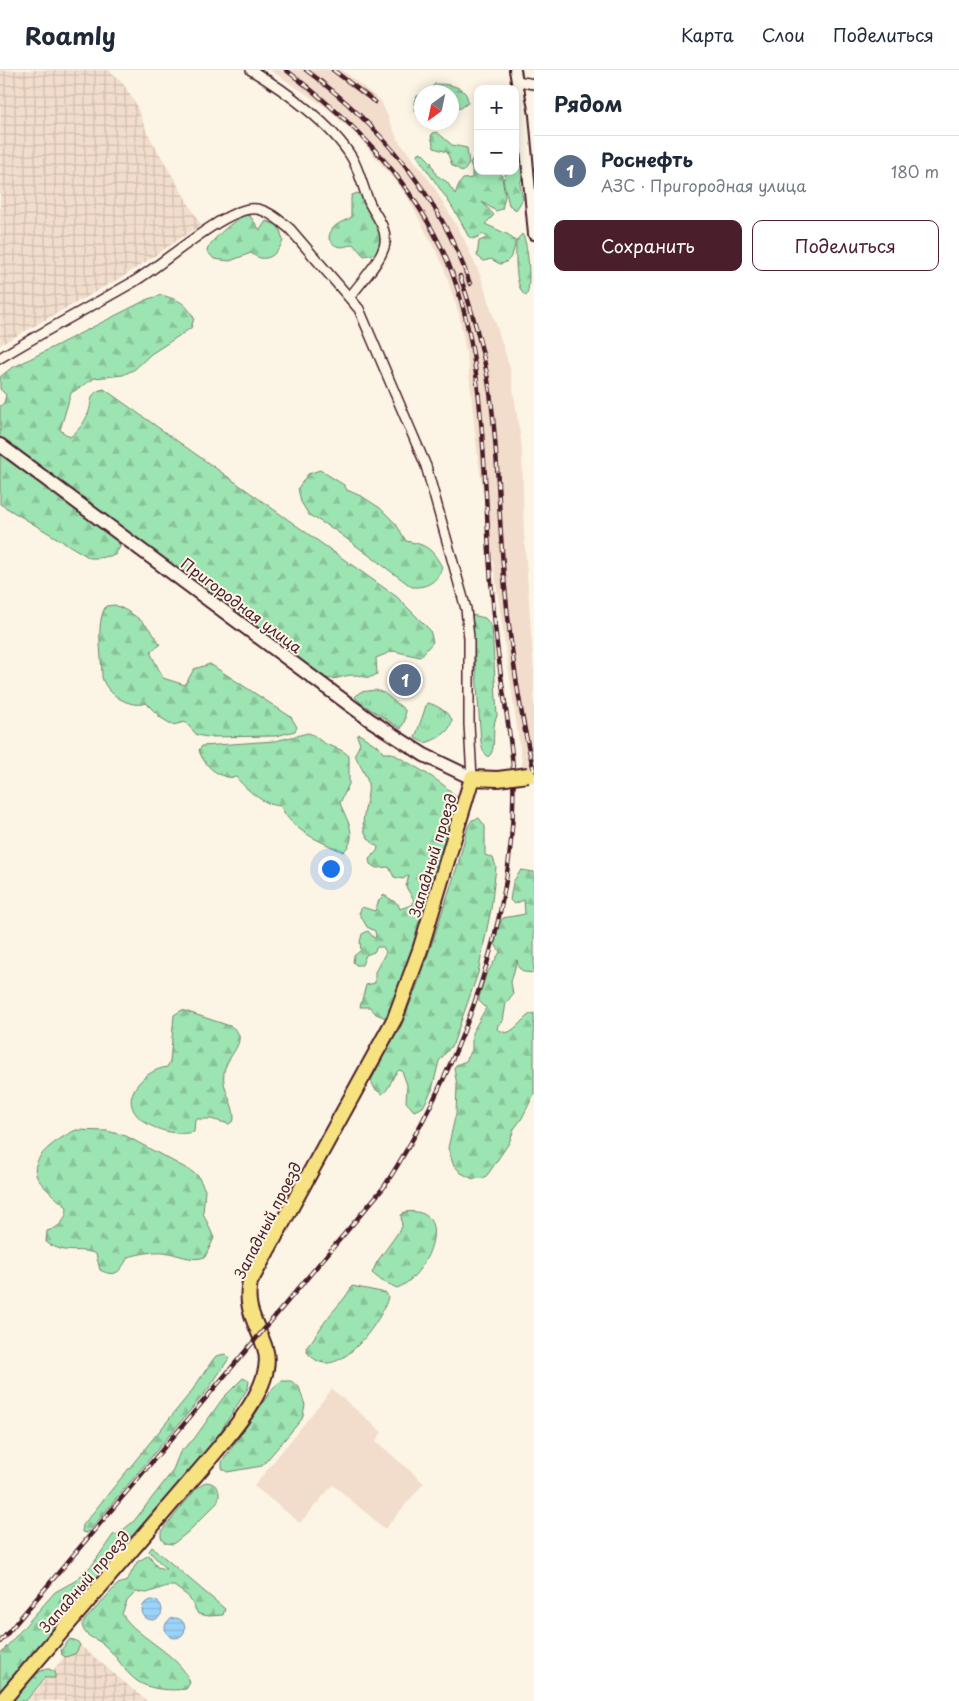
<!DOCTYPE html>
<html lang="ru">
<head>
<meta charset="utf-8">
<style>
	:root { --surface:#fff; --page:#f2f2f3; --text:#1f2937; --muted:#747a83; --line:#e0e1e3; --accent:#4a1f2b }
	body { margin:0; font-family:"Playpen Sans",sans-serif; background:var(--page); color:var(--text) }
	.controls { position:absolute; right:15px; top:15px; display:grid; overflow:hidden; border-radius:10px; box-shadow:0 2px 12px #0003 }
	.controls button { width:45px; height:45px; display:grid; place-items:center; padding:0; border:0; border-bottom:1px solid var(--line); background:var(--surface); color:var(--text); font:25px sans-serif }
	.compass { position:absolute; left:414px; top:15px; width:45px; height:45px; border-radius:50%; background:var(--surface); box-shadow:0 2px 12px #0003; rotate:213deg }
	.you { position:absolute; left:330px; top:798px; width:18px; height:18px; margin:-12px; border:4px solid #fff; border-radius:50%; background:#1a73e8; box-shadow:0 0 0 8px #1a73e833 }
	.badge { display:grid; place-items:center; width:32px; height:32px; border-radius:50%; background:var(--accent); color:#fff; font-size:16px; font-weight:700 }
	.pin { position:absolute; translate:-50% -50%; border:2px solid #fff; box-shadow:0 1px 5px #0006 }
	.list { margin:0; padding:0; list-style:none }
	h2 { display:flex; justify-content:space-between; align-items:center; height:65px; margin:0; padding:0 20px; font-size:21px }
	h2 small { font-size:16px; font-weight:400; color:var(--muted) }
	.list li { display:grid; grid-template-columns:32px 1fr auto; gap:15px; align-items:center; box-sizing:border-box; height:70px; padding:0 20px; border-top:1px solid var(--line) }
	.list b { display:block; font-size:19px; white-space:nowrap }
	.list p { margin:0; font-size:16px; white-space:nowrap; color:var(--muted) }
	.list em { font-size:16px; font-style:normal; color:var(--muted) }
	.actions { display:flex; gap:10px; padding:15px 20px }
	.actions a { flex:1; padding:11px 0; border:1px solid var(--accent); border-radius:10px; text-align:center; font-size:18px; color:var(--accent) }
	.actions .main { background:var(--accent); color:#fff }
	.map { position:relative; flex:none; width:534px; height:1631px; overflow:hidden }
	header { display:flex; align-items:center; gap:30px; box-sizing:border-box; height:70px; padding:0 25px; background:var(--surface); border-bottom:1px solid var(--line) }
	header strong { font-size:24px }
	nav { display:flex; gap:28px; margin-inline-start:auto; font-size:18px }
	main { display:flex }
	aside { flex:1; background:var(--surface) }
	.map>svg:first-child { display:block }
	.built { fill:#f2ddcc }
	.industrial { fill:url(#industrial-grid) }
	.grass { fill:url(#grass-tufts); stroke:#73826e }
	.forest { fill:url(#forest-firs); stroke:#73826e }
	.water { fill:url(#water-rules); stroke:#7b8ca8 }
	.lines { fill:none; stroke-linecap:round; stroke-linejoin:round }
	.minor-casing { stroke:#4a1f2b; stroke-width:12 }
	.tertiary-casing { stroke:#4a1f2b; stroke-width:14 }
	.secondary-casing { stroke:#4a1f2b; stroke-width:16 }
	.primary-casing { stroke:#4a1f2b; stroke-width:18 }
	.minor { stroke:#fcf5e5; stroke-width:9 }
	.tertiary { stroke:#fcf5e5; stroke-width:10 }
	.secondary { stroke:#fcf5e5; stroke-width:12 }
	.primary { stroke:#f7e281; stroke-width:14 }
	.rail-casing { stroke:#4a1f2b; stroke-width:4.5 }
	.rail { stroke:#fcf5e5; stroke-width:2.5; stroke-dasharray:8; stroke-linecap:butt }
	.primary-bridge-casing { stroke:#4a1f2b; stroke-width:18; stroke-linecap:butt }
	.primary-bridge { stroke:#f7e281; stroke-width:14 }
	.labels { text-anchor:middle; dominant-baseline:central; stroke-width:4; stroke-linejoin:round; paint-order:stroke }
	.street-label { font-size:15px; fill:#4a1f2b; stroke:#fcf5e5 }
</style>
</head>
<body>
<header>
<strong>Roamly</strong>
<nav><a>Карта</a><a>Слои</a><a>Поделиться</a></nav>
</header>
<main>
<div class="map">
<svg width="534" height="1631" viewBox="0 0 534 1631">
	<defs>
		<pattern id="industrial-grid" width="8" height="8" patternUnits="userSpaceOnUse" patternTransform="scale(1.25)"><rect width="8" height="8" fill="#f2ddcc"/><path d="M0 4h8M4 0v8" fill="none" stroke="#d1bdaf"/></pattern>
		<pattern id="grass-tufts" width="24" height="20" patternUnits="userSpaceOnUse" patternTransform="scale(1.25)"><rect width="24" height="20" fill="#9ce4b1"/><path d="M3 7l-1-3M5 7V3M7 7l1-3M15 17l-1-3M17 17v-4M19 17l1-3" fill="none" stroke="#88c398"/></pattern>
		<pattern id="forest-firs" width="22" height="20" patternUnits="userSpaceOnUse" patternTransform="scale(1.25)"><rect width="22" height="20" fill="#9ce4b1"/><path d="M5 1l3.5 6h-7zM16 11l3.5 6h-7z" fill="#88c398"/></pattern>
		<pattern id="water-rules" width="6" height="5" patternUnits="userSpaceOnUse" patternTransform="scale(1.25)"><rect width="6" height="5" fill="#9bd4fb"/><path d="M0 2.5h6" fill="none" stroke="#87b6d7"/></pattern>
	</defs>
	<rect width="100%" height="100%" fill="#fcf5e5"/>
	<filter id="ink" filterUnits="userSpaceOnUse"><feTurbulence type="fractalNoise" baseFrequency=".02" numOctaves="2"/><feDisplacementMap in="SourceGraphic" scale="10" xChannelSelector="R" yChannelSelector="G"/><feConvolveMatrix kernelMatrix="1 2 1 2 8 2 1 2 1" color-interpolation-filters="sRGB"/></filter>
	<g filter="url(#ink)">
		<path class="built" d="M 270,0 L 342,0 L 381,31 L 398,70 L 431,112 L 463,167 L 481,207 L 510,298 L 522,378 L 524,461 L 534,603 L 534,712 L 525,713 L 477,381 L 468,294 L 459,245 L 443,195 L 407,126 L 362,71 L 327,38 Z
			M 332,1319 L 382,1362 L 376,1371 L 424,1413 L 385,1459 L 333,1415 L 300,1453 L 254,1416 Z"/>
		<path class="industrial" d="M 0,0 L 109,0 L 122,12 L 136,34 L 147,62 L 201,155 L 124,206 L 0,275 Z
			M 76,1572 L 147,1631 L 28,1631 Z"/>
		<path class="grass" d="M 376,620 L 384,623 L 405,640 L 405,650 L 401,659 L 361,633 L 355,627 L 360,622 Z
			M 427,633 C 436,634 449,643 452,650 C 451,663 435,670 425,673 L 415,668 Z"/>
		<path class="forest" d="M 435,14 C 449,14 468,16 468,33 L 461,38 L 452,39 L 452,22 L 427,22 Z
			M 421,25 L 422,25 L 421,45 L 415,41 L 414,32 L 417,26 Z
			M 515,44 L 519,58 L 524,101 L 520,114 L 523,129 L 516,140 L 509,135 L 503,110 L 507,101 L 515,101 Z
			M 437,62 L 452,75 L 467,78 L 469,94 L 463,102 L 452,95 L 447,82 L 434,78 L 431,66 L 433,63 Z
			M 421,82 L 431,92 L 436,105 L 447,112 L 455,124 L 459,114 L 463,109 L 472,108 L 472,98 L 470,93 L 474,86 L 478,85 L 478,101 L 501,101 L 505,126 L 502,139 L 496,141 L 482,132 L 494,145 L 485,154 L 509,165 L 515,171 C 515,180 511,193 500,194 L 491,189 L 484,191 L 477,186 L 479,171 L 487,168 L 484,164 L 473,169 L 468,166 C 455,137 435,113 418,87 L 417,84 Z
			M 358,123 C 366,128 382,158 382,168 C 383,173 380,179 378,183 L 364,186 L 353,174 C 342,178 336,179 329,169 C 329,157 340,152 351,148 L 351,128 L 352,125 Z
			M 246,145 L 250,146 L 260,160 L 266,151 L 279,156 L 283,171 C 277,185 265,195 251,183 L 230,191 L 214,189 L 207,181 C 209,171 236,148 246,145 Z
			M 522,164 C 528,170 532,218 526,226 C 514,219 516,183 516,171 Z
			M 162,225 C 180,231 184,231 194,248 L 191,258 L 151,284 L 135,299 L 123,305 L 95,308 L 71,323 L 60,360 L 70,367 C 78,361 84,353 88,344 C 93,332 88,322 104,319 L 397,527 L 430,560 L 433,572 L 420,587 L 393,581 L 376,588 L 377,604 C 367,611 364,605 354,605 C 342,605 335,612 322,607 L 0,369 L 0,336 L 4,333 L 6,325 L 0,319 L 0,307 L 10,299 L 148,229 Z
			M 0,384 L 118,470 L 120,477 L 115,485 L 99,488 L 90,488 L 0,434 Z
			M 320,400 L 344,415 L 347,420 L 363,427 L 380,438 L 396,454 L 406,471 C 426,475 431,477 442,497 C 438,512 426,518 412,517 L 332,458 L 309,445 L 301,432 L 298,418 L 308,404 Z
			M 115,535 C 134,543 151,556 160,575 L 151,581 L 151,584 L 163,608 L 185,615 L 194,599 L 210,594 L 291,647 L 297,657 L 295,661 L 276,666 L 207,667 L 197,665 L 185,652 L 173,655 L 161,648 L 146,633 C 130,639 106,624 102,607 C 102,586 95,553 106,536 Z
			M 472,545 L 485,548 L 492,557 L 497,646 C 490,657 498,681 488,687 L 483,681 L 481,672 Z
			M 308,663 C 316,665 319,671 326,674 C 335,678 342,679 349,686 L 349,714 L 340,733 C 346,749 360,768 343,782 C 320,771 291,761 281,736 C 263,735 247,720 236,707 C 220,710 203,695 199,680 L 202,676 L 275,671 Z
			M 359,664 L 379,677 L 383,683 L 392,683 C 406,692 453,716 457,730 L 440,793 L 421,849 L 422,862 L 390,946 L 386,948 L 376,944 L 370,937 L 360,937 L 366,915 L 375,913 L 375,902 L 386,882 L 383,877 L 377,877 L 374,882 L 366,885 L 362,895 L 356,895 L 353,892 L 354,886 L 361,880 L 360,872 L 362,864 L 368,861 L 374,868 L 376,867 L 375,861 L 367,857 L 359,843 L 362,837 L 375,841 L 379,830 L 384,825 L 398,834 L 400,839 L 411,835 L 414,830 L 406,817 L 409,805 L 403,809 L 394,807 L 389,797 L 376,798 L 370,794 L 369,789 L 377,781 L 378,777 C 350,759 371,736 368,713 C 366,703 358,694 355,684 L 360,674 L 357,666 Z
			M 479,748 L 485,756 L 485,785 L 493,788 L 496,797 L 491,839 L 478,903 L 453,974 L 439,991 L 432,1020 L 423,1037 L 414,1041 L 406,1032 L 407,1015 L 402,1001 L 399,1000 C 391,1006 391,1019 382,1024 L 375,1019 L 371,1011 L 390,972 L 400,959 L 422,903 L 458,794 L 468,757 L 472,750 Z
			M 521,800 L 534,802 L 534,903 L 524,902 L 518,897 L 517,890 L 511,912 L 513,924 L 506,933 L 503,951 L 498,955 L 497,959 L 506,963 C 519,959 523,945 534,943 L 534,1024 L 522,1048 L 514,1059 L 509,1073 L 488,1104 L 484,1108 L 473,1109 L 461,1103 L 453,1094 L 448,1078 L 456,1043 L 457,1015 L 454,998 L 456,995 L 466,991 L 472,980 L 472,963 L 486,938 L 479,931 L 479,927 L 486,905 L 500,882 L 495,874 L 499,854 L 503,848 L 525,844 L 524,830 L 514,834 L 510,830 L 513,812 Z
			M 182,940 L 230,956 C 253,968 226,986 224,1002 C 221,1020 235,1033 234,1050 L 229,1054 L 211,1049 L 195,1049 L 194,1062 C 167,1069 112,1047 138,1014 C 146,1004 156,999 167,997 L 170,992 L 174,945 Z
			M 76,1060 L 107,1061 L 126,1066 L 191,1101 L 198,1106 L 205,1120 L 203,1143 L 214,1168 L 205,1187 C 191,1192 178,1184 164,1182 C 153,1181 139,1184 128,1187 C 120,1202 116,1208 100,1200 L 96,1184 C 78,1176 68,1187 46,1172 L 47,1161 C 59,1158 67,1150 67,1137 C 57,1129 45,1119 38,1109 C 25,1088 61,1067 76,1060 Z
			M 404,1142 C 458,1135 427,1208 397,1218 L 382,1211 L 372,1203 L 377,1192 L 402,1157 L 401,1145 Z
			M 352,1216 L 386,1223 L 388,1227 C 383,1249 342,1307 316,1290 C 310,1286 307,1284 306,1278 C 315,1268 321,1256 330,1245 C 338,1235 346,1228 352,1216 Z
			M 225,1284 L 229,1288 L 228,1290 L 209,1318 L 90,1460 L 87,1463 L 82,1462 L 83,1455 L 191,1322 L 212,1291 L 216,1286 Z
			M 243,1308 L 249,1311 L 248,1318 L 207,1383 L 0,1624 L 0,1584 L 55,1522 L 75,1511 L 93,1494 L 113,1465 L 118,1464 L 134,1451 L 172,1402 L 180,1382 L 194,1369 L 223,1328 Z
			M 281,1311 L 291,1311 L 299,1317 L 305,1335 L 302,1349 L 262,1396 L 227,1402 L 222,1398 L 222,1392 L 273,1318 Z
			M 206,1412 C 218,1413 222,1423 217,1433 L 188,1462 L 173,1474 L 165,1473 L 161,1467 L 161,1462 L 196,1419 Z
			M 152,1477 L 225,1539 L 223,1545 L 209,1546 L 198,1544 L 188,1526 L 174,1516 L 167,1516 L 147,1523 L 136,1522 L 127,1531 L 122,1544 C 138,1569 182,1585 190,1613 L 186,1619 C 172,1621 149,1620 137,1611 C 124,1602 117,1585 103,1574 C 94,1567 85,1568 82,1555 L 85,1550 L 118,1514 L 127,1511 L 137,1492 L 149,1485 L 157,1497 L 166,1499 L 149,1481 Z
			M 70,1569 L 77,1571 L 80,1575 L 76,1583 L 66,1587 L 62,1585 L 61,1580 Z
			M 49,1599 L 55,1602 L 55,1608 L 45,1608 L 26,1631 L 11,1631 C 19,1622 37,1598 49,1599 Z"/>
		<path class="water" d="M142 1540a10 10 0 1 1 20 0a10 10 0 1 1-20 0Z
			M165 1558a10 10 0 1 1 20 0a10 10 0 1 1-20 0Z"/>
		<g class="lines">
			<g class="minor-casing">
				<path id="minor" d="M 251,0 C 284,20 332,54 352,88 C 360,102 363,119 370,134 C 376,146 387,158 385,173 C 383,189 360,213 350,227
					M 517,11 L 534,14
					M 0,288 C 44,261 90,237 135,211 C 163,194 221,142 250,139 C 265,137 279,150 290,159 L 359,239 L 426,396 L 466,539 L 469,568 L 469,654 L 472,708"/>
			</g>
			<g class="tertiary-casing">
				<path id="tertiary" d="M 515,0 L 523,46 L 534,164"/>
			</g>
			<g class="secondary-casing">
				<path id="secondary" d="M 0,375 L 370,650 L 424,685 L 472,708"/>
			</g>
			<g class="primary-casing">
				<path id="primary" d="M 2,1631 L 206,1393 C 228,1366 277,1314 265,1278 C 257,1254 244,1238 250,1212 L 395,948 L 420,880 L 472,708 L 498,709"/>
			</g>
			<use href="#minor" class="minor"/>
			<use href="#tertiary" class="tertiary"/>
			<use href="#secondary" class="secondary"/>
			<use href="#primary" class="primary"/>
			<g class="rail-casing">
				<path id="rail" d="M 306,0 C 379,54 441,127 470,214
					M 333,0 L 375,32
					M 460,206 C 475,249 487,292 492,338 C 499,398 499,458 505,518 C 511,580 519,641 534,701
					M 0,1572 L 384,1117 C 461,997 519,844 513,699 C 511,662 503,627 499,590 C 495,564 494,538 491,512 C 483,408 487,270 441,177 C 406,104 349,48 286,0"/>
			</g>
			<use href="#rail" class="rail"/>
			<g class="primary-bridge-casing">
				<path id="primary-bridge" d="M 498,709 L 528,705"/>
			</g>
			<use href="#primary-bridge" class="primary-bridge"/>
		</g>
	</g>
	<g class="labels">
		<g class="street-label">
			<text transform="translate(242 535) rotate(37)">Пригородная улица</text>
			<text transform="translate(432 785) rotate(-73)">Западный проезд</text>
			<text transform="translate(267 1150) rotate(-63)">Западный проезд</text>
			<text transform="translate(84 1511) rotate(-49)">Западный проезд</text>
		</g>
	</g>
</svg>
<div class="controls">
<button>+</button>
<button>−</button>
</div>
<svg class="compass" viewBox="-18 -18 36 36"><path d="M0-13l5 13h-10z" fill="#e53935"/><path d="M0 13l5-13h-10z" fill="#747a83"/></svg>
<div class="you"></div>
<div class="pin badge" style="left:405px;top:610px;background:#5c6f8a">1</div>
</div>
<aside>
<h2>Рядом<small></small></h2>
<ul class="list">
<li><span class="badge" style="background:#5c6f8a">1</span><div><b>Роснефть</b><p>АЗС · Пригородная улица</p></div><em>180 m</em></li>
</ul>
<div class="actions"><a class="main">Сохранить</a><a>Поделиться</a></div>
</aside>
</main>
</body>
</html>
